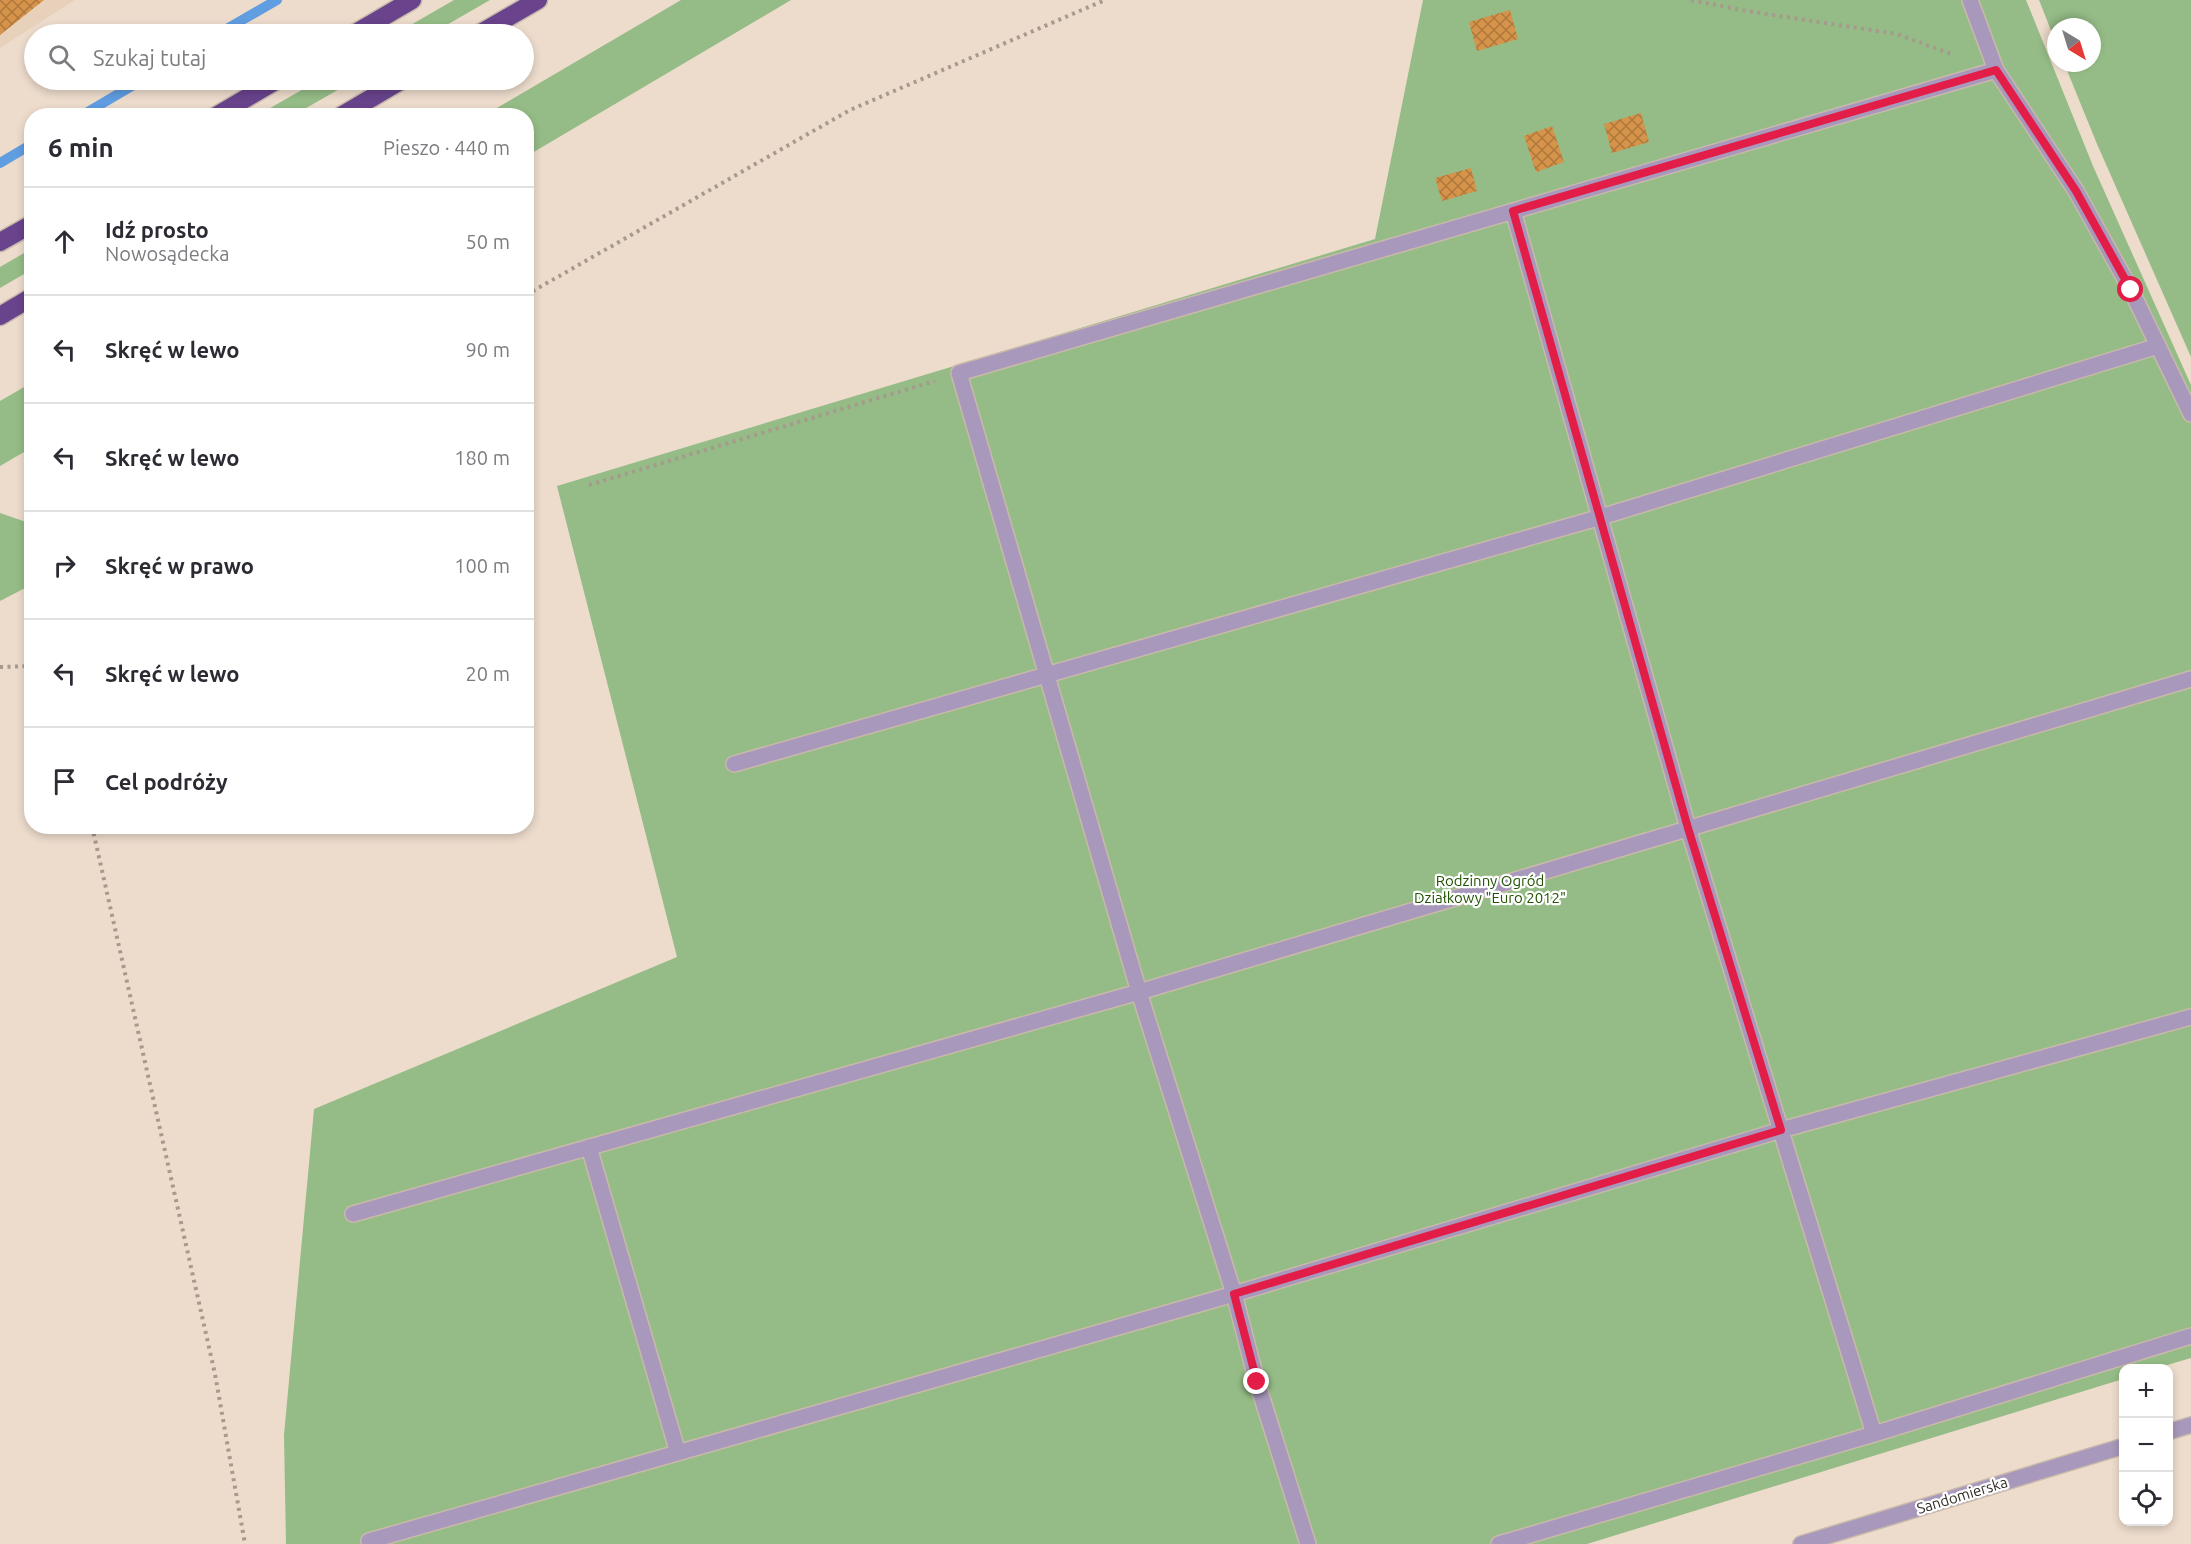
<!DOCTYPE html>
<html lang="pl">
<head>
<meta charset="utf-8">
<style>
	:root { --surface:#fff; --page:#f2f2f3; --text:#2b2b33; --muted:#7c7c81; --line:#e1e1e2 }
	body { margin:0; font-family:Ubuntu,sans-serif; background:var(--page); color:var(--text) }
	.controls { position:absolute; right:18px; bottom:18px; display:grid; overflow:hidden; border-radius:12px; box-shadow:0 3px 9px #0003 }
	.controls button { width:54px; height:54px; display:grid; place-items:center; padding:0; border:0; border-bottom:2px solid var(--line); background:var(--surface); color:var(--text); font:30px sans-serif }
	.compass { position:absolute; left:2047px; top:18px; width:54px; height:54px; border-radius:50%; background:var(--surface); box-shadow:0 3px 9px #0003; rotate:142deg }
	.stop { position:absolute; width:18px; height:18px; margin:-14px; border:4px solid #e11d48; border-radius:50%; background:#fff }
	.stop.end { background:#e11d48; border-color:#fff; box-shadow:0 2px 6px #0008 }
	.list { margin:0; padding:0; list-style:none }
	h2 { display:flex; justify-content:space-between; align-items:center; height:78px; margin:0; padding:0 24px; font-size:26px }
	h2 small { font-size:20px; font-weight:400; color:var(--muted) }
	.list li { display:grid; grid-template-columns:39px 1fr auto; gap:18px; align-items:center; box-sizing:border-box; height:108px; padding:0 24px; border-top:2px solid var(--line) }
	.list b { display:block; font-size:22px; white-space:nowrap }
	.list p { margin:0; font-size:20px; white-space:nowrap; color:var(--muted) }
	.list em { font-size:20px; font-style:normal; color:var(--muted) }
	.icon { flex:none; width:33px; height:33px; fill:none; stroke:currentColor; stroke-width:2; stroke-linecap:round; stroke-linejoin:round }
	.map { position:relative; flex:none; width:2191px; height:1544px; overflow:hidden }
	.search { position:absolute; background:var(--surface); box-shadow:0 3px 9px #0003; left:24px; top:24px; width:510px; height:66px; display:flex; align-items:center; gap:15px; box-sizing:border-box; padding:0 21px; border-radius:33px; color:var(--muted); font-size:22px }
	.panel { position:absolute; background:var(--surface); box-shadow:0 3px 9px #0003; left:24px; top:108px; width:510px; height:726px; border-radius:24px }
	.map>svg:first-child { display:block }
	.built { fill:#e7d1bb }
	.green { fill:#95bc86 }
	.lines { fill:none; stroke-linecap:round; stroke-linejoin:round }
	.stream { stroke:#609de1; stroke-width:10 }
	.building { fill:url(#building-cross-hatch) }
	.service-casing { stroke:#c8b9ab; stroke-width:18 }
	.minor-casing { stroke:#c8b9ab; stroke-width:18 }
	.tertiary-casing { stroke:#c8b9ab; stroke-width:18 }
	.motorway-casing { stroke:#c8b9ab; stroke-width:21 }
	.path { stroke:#a6998d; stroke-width:4; stroke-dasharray:3 4.5; stroke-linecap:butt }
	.service { stroke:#a898bb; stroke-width:15 }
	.minor { stroke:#a898bb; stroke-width:15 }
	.tertiary { stroke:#a898bb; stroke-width:15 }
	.motorway { stroke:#69438c; stroke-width:18 }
	.route { stroke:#e11d48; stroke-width:8 }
	.labels { text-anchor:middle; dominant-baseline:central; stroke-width:4.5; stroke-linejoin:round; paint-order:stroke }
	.park-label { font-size:15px; fill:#215300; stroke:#fff }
	.street-label { font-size:15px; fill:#322c26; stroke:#fff }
</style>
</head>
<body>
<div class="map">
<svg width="2191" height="1544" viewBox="0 0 2191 1544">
	<defs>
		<pattern id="building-cross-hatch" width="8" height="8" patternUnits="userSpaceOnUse" patternTransform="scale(1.5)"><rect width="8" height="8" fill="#d6934a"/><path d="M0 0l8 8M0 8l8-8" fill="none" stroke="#ae783d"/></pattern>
	</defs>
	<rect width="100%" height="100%" fill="#eddccc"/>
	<path class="built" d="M 0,0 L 75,0 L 0,48 Z"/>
	<path class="green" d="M 454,0 L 490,0 L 431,34 L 395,34 Z
		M 681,0 L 791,0 L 527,156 L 526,116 L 485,115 Z
		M 1423,0 L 2026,0 L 2093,166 L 2191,385 L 2191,1358 L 2157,1368 L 2124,1368 L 2123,1379 L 1587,1544 L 286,1544 L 284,1435 L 314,1109 L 677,957 L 557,486 L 1375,239 Z
		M 2039,0 L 2191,0 L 2191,357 L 2097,144 L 2064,63 L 2092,63 L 2092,27 L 2056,27 L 2056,43 Z
		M 319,80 L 355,80 L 294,115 L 258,115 Z
		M 31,249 L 31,270 L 0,288 L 0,267 Z
		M 31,383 L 31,448 L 0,466 L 0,401 Z
		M 0,513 L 32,524 L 31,585 L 0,601 Z"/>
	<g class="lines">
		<path class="stream" d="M 218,34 L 277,0
			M 81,116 L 142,80
			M 0,163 L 32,144"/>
	</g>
	<path class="building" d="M 0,0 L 44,0 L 0,35 Z
		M 1510,10 L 1518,39 L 1477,51 L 1469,22 Z
		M 1641,113 L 1649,142 L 1612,153 L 1604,124 Z
		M 1552,126 L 1564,162 L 1536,172 L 1524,136 Z
		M 1471,168 L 1477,191 L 1442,201 L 1435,178 Z"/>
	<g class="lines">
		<g class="service-casing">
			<path id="service" d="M 1513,211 L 1688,828 L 1874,1434
				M 734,764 L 1601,517 L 2158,346
				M 589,1147 L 678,1453
				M 353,1214 L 1139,992 L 2191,679
				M 369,1541 L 1234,1294 L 1781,1130 L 2191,1017
				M 1308,1544 L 1257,1382 L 1234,1294 L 1139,992 L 959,373 L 1996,70
				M 1499,1544 L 1874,1434 L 2191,1336"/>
		</g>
		<g class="minor-casing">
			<path id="minor" d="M 1970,0 L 1996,70 L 2076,191 L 2131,290 L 2191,414"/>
		</g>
		<g class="tertiary-casing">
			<path id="tertiary" d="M 2168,1432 L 2191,1425
				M 1801,1544 L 2124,1446"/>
		</g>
		<g class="motorway-casing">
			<path id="motorway" d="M 354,34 L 412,0
				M 479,34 L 538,0
				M 216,116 L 277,80
				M 341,116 L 402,80
				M 0,242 L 32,224
				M 0,316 L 32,297"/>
		</g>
		<path class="path" d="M 1691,0 L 1747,11 L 1897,34 L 1954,55
			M 526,295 L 850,110 L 1105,0
			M 589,485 L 935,381
			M 0,667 L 32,666
			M 92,826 L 215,1374 L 245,1544"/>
		<use href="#service" class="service"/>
		<use href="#minor" class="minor"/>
		<use href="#tertiary" class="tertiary"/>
		<use href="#motorway" class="motorway"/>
	</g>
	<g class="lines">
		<path class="route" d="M 1257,1382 L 1234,1294 L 1781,1130 L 1688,828 L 1513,211 L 1996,70 L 2076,191 L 2131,290"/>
	</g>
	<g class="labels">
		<g class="park-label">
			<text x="1490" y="880">Rodzinny Ogród<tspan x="1490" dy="17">Działkowy "Euro 2012"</tspan></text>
		</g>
		<g class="street-label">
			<text transform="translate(1962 1495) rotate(-17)">Sandomierska</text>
		</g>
	</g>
</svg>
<div class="controls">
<button>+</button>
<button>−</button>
<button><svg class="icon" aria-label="locate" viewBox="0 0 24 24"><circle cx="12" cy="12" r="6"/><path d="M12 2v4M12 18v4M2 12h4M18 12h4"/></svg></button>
</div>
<svg class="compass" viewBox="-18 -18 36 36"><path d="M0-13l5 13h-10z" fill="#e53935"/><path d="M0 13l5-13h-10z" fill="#7c7c81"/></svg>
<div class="stop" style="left:2131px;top:290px"></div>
<div class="stop end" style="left:1257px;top:1382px"></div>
<div class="search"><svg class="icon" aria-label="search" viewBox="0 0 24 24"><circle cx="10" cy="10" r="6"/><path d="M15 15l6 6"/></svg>Szukaj tutaj</div>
<section class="panel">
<h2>6 min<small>Pieszo · 440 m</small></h2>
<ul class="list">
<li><svg class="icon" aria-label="ahead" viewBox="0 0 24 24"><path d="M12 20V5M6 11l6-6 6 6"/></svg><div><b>Idź prosto</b><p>Nowosądecka</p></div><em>50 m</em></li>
<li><svg class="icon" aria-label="left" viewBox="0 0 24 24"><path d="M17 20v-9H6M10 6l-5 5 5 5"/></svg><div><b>Skręć w lewo</b></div><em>90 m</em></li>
<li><svg class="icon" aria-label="left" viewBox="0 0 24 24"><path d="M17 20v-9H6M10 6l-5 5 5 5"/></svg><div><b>Skręć w lewo</b></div><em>180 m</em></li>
<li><svg class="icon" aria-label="right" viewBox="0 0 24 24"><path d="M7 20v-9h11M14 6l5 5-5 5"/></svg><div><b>Skręć w prawo</b></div><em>100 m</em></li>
<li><svg class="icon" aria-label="left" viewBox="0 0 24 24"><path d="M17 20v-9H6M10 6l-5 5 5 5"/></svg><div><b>Skręć w lewo</b></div><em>20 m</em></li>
<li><svg class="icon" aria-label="arrive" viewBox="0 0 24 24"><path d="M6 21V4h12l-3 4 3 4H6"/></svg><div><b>Cel podróży</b></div></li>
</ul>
</section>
</div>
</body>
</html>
